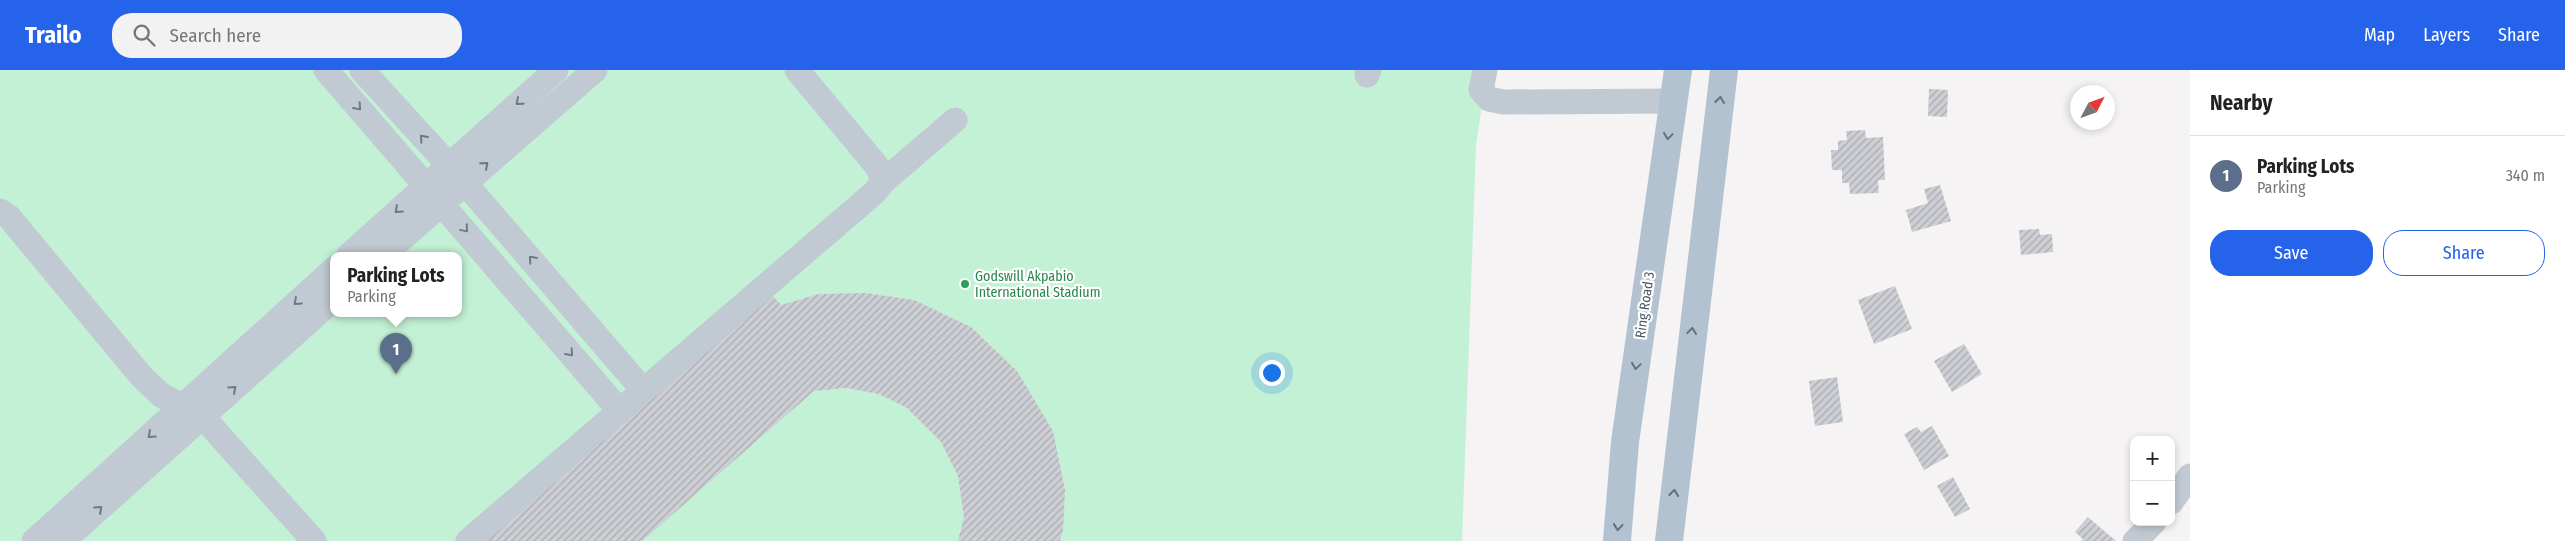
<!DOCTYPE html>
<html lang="en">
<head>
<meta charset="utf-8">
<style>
	:root { --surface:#fff; --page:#f2f2f2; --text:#222; --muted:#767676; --line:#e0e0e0; --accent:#2563eb }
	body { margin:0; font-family:"Fira Sans Condensed",sans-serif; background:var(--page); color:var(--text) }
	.controls { position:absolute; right:15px; bottom:15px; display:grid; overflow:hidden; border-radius:10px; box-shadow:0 2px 8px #0003 }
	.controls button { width:45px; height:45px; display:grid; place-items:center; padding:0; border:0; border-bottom:1px solid var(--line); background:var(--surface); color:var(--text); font:25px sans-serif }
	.compass { position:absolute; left:2070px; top:15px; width:45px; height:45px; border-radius:50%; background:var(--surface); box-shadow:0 2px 8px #0003; rotate:49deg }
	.you { position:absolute; left:1271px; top:302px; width:18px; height:18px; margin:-12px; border:4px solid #fff; border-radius:50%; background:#1a73e8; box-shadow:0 0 0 8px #1a73e833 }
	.badge { display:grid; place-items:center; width:32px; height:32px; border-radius:50%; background:var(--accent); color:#fff; font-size:16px; font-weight:700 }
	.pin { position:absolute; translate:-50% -41px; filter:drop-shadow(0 1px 2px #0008) }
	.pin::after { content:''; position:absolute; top:26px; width:18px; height:15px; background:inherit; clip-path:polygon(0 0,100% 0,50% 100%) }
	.popup { position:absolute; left:330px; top:182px; width:132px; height:65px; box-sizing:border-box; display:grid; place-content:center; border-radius:10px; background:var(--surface); filter:drop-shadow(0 1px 4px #0005); font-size:16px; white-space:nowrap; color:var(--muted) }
	.popup b { font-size:19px; color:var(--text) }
	.popup::after { content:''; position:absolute; left:50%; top:100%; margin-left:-10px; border:10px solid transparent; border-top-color:var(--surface) }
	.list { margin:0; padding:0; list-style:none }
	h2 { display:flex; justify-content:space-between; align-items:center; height:65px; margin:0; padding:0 20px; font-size:21px }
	h2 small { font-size:16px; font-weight:400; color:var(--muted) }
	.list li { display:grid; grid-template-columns:32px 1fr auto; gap:15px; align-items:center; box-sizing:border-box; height:80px; padding:0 20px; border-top:1px solid var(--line) }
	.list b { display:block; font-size:19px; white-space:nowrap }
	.list p { margin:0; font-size:16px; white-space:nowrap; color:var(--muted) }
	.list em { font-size:16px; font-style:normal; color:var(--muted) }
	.actions { display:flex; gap:10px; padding:15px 20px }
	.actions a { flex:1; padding:11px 0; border:1px solid var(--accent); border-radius:20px; text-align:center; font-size:18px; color:var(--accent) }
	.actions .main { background:var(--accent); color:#fff }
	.icon { flex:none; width:28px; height:28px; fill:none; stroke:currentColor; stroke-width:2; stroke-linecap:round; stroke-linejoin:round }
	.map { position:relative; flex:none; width:2190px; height:471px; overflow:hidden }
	header { display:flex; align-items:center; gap:30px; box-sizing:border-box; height:70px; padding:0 25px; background:var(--accent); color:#fff }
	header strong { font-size:24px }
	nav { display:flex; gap:28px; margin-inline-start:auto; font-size:18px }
	.search { width:350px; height:45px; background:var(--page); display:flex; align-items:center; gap:12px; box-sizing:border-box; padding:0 18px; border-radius:20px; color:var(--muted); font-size:19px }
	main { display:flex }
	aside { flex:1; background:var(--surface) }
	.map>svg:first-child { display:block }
	.green { fill:#c3f1d5; fill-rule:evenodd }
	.building { fill:url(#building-hatch) }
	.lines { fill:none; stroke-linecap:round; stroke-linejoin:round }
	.minor { stroke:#c1cad2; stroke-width:25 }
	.major { stroke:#b3c2d1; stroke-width:28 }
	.oneway { stroke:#64717d }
	.oneway2 { stroke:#6e7983 }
	.leisure-dot { fill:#2e9e5b; stroke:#fff; stroke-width:2 }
	.labels { text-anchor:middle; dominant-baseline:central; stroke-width:4.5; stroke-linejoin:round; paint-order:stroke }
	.leisure-label { font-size:14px; fill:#27864d; stroke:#fff; text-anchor:start }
	.street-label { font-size:14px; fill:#4a5661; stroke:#fff }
</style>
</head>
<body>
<header>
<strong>Trailo</strong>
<div class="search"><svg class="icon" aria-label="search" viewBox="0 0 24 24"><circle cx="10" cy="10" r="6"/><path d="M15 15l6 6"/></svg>Search here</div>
<nav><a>Map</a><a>Layers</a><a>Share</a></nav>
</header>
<main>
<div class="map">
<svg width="2190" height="471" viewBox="0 0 2190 471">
	<defs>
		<pattern id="building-hatch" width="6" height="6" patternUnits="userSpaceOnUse" patternTransform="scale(1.25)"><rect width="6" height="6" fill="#cdcfd5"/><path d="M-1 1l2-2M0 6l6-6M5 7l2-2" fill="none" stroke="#a8abb0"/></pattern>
	</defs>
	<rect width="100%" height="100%" fill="#f5f3f3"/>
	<path class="green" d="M 0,0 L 1487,0 L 1476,76 L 1462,471 L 0,471 ZM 334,185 L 458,185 L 458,243 L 334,243 Z"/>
	<path class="building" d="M 1929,19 L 1948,20 L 1947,47 L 1928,46 Z
		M 1865,60 L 1866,68 L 1883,67 L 1885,110 L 1878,110 L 1879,123 L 1850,124 L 1849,113 L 1842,113 L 1842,100 L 1832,100 L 1831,80 L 1838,80 L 1838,71 L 1847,70 L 1846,61 Z
		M 1940,115 L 1951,151 L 1912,162 L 1906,140 L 1928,133 L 1924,119 Z
		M 2039,159 L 2040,165 L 2052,164 L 2053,182 L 2021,185 L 2019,160 Z
		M 1895,216 L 1912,259 L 1874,274 L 1858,230 Z
		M 768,221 L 781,235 L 819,224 L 865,223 L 914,230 L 971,257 L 1017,301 L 1053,361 L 1065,420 L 1063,460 L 1060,471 L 958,471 L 964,447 L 958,406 L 941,372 L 907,338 L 879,324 L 846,318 L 814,321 L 642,471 L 483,471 Z
		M 1964,274 L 1982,304 L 1952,322 L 1934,291 Z
		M 1837,307 L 1843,352 L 1815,356 L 1809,311 Z
		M 1932,356 L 1949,386 L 1924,400 L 1904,364 L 1917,357 L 1921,362 Z
		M 1953,407 L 1970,439 L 1955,447 L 1937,416 Z
		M 2088,447 L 2116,471 L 2081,471 L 2083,469 L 2075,462 Z"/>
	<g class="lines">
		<path class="minor" d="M 326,0 L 619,340
			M 362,0 L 465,113 L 643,320
			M 797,0 L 876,95 L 884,111
			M 1485,0 L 1481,20 L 1489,29 L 1503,32 L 1673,31
			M 1367,5 L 1369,0
			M 0,141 L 9,147 L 142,307 L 161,325 L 202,346 L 314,471
			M 349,185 L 556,0
			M 383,185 L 595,0
			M 2171,432 L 2190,406
			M 34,471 L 334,199
			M 63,471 L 334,229
			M 468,471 L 874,123 L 884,111 L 955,50
			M 2135,471 L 2154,452"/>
		<path class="major" d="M 1617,471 L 1625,372 L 1678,0
			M 1669,471 L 1724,0"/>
	</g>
	<defs><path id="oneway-chevron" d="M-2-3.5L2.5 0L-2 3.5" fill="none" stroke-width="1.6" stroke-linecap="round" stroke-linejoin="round" transform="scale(1.25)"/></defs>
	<g class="oneway">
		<use href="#oneway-chevron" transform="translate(1720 30) rotate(-83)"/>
		<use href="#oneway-chevron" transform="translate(1668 66) rotate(98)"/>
		<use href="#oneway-chevron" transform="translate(1692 261) rotate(-83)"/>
		<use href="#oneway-chevron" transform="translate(1636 296) rotate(98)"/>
		<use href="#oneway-chevron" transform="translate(1674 423) rotate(-84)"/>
		<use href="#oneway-chevron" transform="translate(1618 457) rotate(95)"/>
	</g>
	<g class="oneway2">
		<use href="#oneway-chevron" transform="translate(519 32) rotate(139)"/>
		<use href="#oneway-chevron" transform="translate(358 37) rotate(49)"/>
		<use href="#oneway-chevron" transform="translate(423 68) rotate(-132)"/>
		<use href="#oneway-chevron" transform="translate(485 95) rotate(-41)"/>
		<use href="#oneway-chevron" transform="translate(398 140) rotate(138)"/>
		<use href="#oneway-chevron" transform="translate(465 159) rotate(50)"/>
		<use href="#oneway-chevron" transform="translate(532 189) rotate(-131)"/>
		<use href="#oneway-chevron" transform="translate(297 232) rotate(138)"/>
		<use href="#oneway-chevron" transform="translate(570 283) rotate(49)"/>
		<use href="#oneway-chevron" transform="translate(233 319) rotate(-42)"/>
		<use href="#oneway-chevron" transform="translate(151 365) rotate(138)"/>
		<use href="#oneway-chevron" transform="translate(99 439) rotate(-42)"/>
	</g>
	<circle class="leisure-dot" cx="965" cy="214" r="5"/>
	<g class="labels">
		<g class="leisure-label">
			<text x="975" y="206">Godswill Akpabio<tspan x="975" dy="16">International Stadium</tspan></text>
		</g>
		<g class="street-label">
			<text transform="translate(1645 235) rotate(-82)">Ring Road 3</text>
		</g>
	</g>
</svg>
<div class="controls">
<button>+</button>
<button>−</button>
</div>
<svg class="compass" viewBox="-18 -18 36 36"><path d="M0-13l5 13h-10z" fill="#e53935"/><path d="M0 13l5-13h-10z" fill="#767676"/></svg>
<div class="you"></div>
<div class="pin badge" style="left:396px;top:304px;background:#5c6f8a">1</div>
<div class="popup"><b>Parking Lots</b>Parking</div>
</div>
<aside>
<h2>Nearby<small></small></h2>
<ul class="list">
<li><span class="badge" style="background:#5c6f8a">1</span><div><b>Parking Lots</b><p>Parking</p></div><em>340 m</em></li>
</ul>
<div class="actions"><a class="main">Save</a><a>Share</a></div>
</aside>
</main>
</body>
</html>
